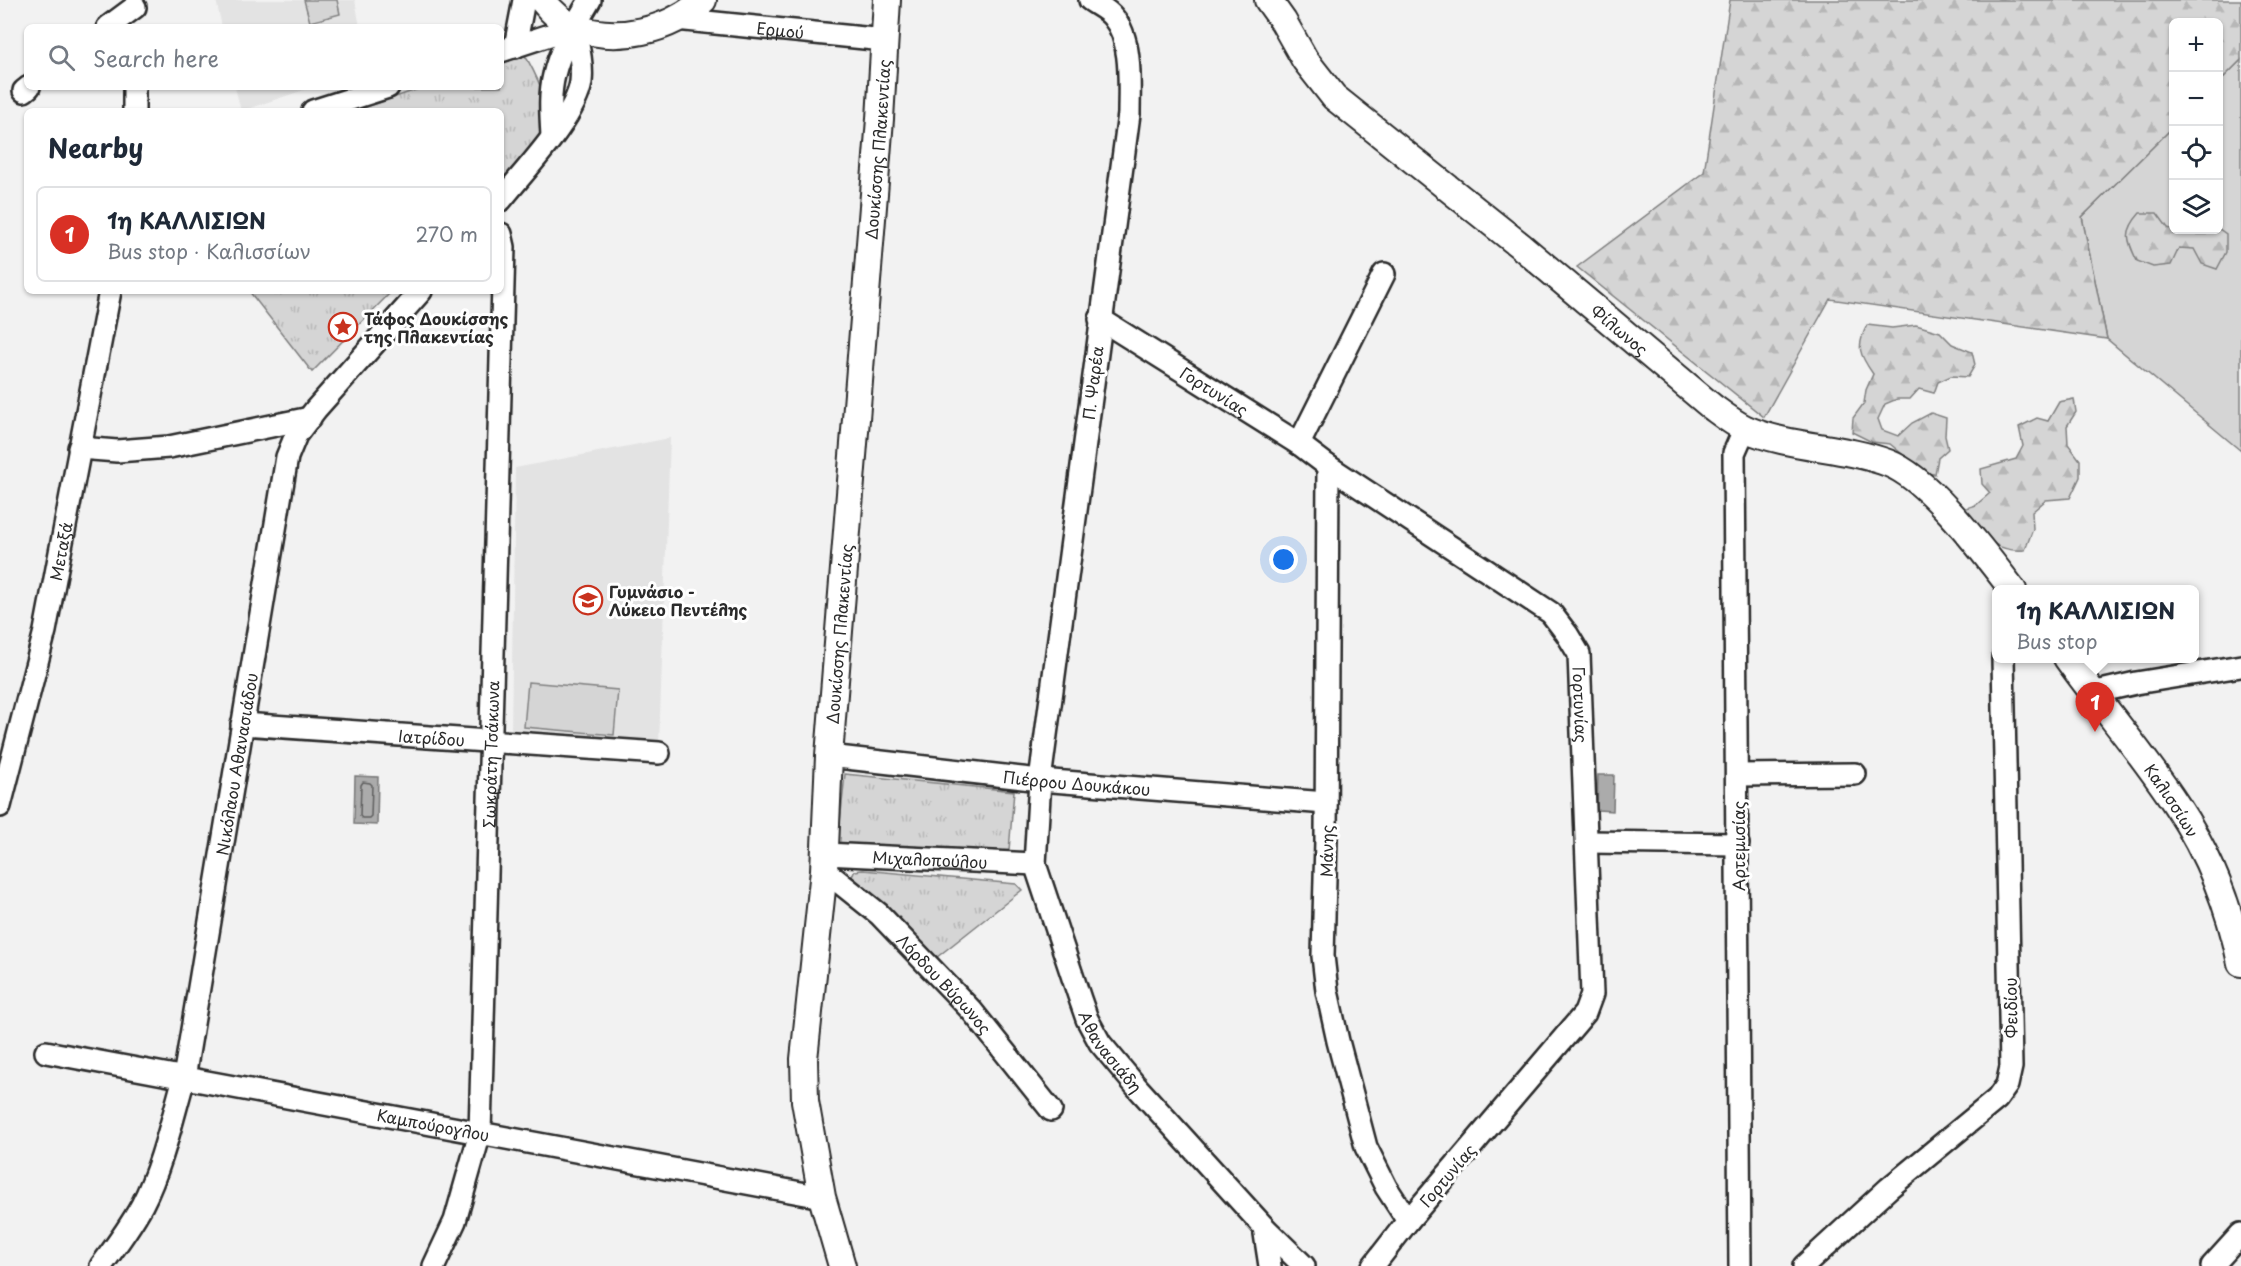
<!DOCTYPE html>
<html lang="en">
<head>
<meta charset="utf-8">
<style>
	:root { --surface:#fff; --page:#f6f6f7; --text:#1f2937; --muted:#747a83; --line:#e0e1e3; --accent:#d93025 }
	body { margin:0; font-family:"Playpen Sans",sans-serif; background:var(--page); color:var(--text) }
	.controls { position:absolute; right:18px; top:18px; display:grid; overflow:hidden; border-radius:9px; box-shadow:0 2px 4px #0004 }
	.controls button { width:54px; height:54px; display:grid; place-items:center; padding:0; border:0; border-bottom:2px solid var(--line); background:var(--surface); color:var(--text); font:30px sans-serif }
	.you { position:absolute; left:1284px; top:560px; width:21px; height:21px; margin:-15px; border:4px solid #fff; border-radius:50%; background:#1a73e8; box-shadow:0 0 0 9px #1a73e833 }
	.badge { display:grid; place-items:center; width:39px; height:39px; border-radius:50%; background:var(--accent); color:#fff; font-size:20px; font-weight:700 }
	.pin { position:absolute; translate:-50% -50px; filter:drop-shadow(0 2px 3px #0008) }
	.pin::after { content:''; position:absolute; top:32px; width:21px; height:18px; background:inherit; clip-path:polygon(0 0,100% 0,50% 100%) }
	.popup { position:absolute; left:1992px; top:585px; width:207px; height:78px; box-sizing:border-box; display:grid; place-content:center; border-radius:9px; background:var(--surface); filter:drop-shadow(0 2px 4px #0005); font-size:20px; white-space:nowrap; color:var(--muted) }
	.popup b { font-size:22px; color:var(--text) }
	.popup::after { content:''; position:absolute; left:50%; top:100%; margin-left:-12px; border:12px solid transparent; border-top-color:var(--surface) }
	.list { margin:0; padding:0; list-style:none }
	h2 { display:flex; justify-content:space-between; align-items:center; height:78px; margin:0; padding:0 24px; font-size:26px }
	h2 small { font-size:20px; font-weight:400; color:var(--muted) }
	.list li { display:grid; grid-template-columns:39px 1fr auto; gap:18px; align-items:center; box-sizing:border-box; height:96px; margin:0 12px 12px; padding:0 12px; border:2px solid var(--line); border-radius:9px }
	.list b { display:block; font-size:22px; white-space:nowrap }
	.list p { margin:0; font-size:20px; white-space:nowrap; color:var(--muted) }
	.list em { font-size:20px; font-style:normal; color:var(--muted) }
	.icon { flex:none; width:33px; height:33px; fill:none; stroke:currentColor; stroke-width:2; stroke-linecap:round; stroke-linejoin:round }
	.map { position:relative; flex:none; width:2241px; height:1266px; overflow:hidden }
	.search { position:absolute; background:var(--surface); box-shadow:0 2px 4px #0004; left:24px; top:24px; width:480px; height:66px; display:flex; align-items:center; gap:15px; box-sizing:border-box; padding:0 21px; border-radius:9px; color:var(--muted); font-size:22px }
	.panel { position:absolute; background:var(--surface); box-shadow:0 2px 4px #0004; left:24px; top:108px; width:480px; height:186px; border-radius:9px }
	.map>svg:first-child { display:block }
	.built { fill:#e3e3e3 }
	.grass { fill:#d5d5d5; stroke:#808080; stroke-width:1.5 }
	.forest { fill:url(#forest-firs); stroke:#808080; stroke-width:1.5 }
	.park { fill:url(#park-tufts); stroke:#808080; stroke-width:1.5 }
	.water { fill:#ababab; stroke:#787878; stroke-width:1.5 }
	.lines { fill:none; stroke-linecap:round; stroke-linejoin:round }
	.shore { stroke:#5e5e5e; stroke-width:1.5 }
	.minor-casing { stroke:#2b2b2b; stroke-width:26 }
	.major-casing { stroke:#2b2b2b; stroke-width:30 }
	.minor { stroke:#fff; stroke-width:21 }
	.major { stroke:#fff; stroke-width:26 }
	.labels { text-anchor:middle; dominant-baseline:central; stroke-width:6; stroke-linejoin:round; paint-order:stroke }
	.street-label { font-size:16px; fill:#2b2b2b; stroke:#fff }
	.poi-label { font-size:16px; font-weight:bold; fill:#2b2b2b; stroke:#fff; text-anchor:start }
</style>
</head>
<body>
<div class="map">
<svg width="2241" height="1266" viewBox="0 0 2241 1266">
	<defs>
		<pattern id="forest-firs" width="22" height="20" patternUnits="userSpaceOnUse" patternTransform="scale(1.5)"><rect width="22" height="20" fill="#d5d5d5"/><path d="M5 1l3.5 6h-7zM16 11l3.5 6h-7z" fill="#b7b7b7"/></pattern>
		<pattern id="park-tufts" width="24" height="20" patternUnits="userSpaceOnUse" patternTransform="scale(1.5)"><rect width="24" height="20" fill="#d5d5d5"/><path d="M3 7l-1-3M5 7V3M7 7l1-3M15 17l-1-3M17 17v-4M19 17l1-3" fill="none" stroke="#b7b7b7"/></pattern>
	</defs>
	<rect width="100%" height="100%" fill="#f2f2f2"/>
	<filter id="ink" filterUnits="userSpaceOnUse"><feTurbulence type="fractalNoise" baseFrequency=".0167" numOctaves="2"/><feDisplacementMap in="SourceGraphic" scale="12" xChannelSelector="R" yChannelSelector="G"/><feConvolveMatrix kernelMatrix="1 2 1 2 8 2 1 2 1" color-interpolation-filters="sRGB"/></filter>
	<g filter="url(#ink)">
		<path class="built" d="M 216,0 L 355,0 L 360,27 L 222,27 Z
			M 235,87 L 313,87 L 241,111 Z
			M 670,438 L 659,745 L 511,732 L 515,468 Z"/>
		<path class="grass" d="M 304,0 L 337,0 L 340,14 L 310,22 Z
			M 2241,60 L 2241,451 L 2107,339 L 2082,217 L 2173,127 L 2174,230 L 2218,230 L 2219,82 Z
			M 528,682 L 618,690 L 614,735 L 524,727 Z"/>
		<path class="forest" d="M 1730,0 L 2241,0 L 2241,60 L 2219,82 L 2218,22 L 2174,22 L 2173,127 L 2082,217 L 2107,339 L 1830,299 L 1764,417 L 1577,267 L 1704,172 Z
			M 2140,213 L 2157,213 L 2168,228 L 2174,230 L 2219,229 L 2226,234 L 2226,252 L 2217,269 L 2202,264 L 2194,249 L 2179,248 L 2171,265 L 2153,267 L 2137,261 C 2127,240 2123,232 2140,213 Z
			M 1867,325 L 1892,328 L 1916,325 L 1940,332 L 1952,344 L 1972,352 L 1975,365 L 1968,377 L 1951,376 L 1938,382 L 1934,393 L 1919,389 L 1910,399 L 1897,399 L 1885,404 L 1878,419 L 1882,430 L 1898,436 L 1912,423 L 1931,413 L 1946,418 L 1945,436 L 1948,449 L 1938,458 L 1935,474 L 1920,473 L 1907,458 L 1890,444 L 1872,442 L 1852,432 L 1853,418 L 1864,403 L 1866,390 L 1873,374 C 1859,354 1856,347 1867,325 Z
			M 2074,399 L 2076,412 L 2067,426 L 2068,444 L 2080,460 L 2080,477 L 2070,498 L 2046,500 L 2032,512 L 2033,529 L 2025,550 C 1992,553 1981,532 1960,510 L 1976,505 L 1990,493 L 1982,484 L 1981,469 L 2016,459 L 2023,446 L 2019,427 L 2037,418 L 2048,421 L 2059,402 Z"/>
		<path class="park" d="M 523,52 C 537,75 547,97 550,124 L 501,181 L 501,111 L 355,111 L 424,87 L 501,87 L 501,60 Z
			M 249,291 L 392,291 L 312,372 Z
			M 845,774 L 1014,791 L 1008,862 L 838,843 Z
			M 863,870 L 1016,884 L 1022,890 L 932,961 L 852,877 L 854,871 Z"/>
		<path class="water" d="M 1598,775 L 1614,775 L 1613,811 L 1597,810 Z
			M 355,776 L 378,777 L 377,825 L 354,824 Z"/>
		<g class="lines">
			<path class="shore" d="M 363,782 L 370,783 L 372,785 L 371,816 L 369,818 L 362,818 L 360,816 L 361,785 Z"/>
			<g class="minor-casing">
				<g id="minor">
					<path id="s1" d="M 1090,0 C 1097,5 1108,10 1113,17 C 1133,40 1129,85 1129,114 L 1040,780 L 1035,864 L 1080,999 L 1087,1019 L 1100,1043 L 1136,1086 L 1264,1227 L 1304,1266"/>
					<path id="s2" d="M 676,19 L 884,40"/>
					<path d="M 108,27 L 135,7"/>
					<path d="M 515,47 L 524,0"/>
					<path d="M 501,51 L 574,27"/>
					<path d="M 134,87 L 134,111"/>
					<path d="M 24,91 L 29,87"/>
					<path d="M 313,111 L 388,87"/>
					<path d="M 552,136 C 551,116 549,95 554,75 C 560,48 576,24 590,0"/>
					<path d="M 501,200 C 524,171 576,117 581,82 C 583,64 578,45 574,27"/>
					<path id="s3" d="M 1100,319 L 1299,444 L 1328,466 L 1551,613 L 1567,634 L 1579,654 L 1592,994 L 1585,1013 L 1408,1221 L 1373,1266"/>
					<path d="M 1299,444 L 1384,274"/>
					<path d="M 79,448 L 117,451 L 169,447 L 310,418"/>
					<path d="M 1328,466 L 1326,840 L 1323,956 L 1327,991 L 1338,1041 L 1366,1147 L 1386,1187 L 1408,1221"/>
					<path d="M 2092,693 L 2136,683 L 2241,666"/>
					<path id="s4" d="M 242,724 L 659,753"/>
					<path id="s5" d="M 829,756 L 1040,780 L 1326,803"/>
					<path d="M 1738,775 L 1855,774"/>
					<path id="s6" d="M 0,806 L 45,631 L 110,291"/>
					<path d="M 1588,842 L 1738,844"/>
					<path id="s7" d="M 825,854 L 1035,864"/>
					<path id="s8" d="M 824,870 L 879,914 L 972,1011 L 1051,1110"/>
					<path id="s9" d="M 46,1052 L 822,1197"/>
					<path d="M 1264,1227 L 1270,1266"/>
					<path id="s10" d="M 101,1266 C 116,1246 130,1227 142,1205 C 162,1166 172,1120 184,1078 L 287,457 L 296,435 L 316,409 L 421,291"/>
					<path id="s11" d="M 434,1266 L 455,1221 L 480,1133 L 504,247 L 501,234"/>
					<path d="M 1740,1266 L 1734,453 L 1745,428"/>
					<path d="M 1804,1266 L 1889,1188 L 1997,1099 L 2007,1085 L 2011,1067 L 2003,658"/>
					<path d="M 2212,1266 L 2241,1234"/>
				</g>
			</g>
			<g class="major-casing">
				<g id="major">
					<path d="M 542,0 C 550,10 562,22 574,27 C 617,43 670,31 703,0"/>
					<path id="s12" d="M 1268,0 L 1283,21 L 1305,60 L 1334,97 L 1522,247 L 1711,406 C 1722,414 1733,423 1746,429 C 1791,448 1842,446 1888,463 C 1930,479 1985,554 2013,590"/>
					<path id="s13" d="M 2067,658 C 2103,708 2144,755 2177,806 C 2208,853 2230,908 2241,963"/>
					<path id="s14" d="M 842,1266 L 822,1197 L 805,1101 L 804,1059 L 824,870 L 829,756 L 880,119 L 887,0"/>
				</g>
			</g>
			<use href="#minor" class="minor"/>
			<use href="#major" class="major"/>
		</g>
	</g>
	<defs>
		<g id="sight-ring" transform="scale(1.5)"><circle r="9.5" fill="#fff" stroke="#c8321e" stroke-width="1.5"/><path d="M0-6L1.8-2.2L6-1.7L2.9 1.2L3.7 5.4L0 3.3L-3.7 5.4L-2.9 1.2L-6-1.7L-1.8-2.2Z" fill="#c8321e"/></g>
		<g id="school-ring" transform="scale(1.5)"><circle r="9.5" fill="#fff" stroke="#c8321e" stroke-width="1.5"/><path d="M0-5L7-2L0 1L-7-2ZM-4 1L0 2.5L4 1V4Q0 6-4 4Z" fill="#c8321e"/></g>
	</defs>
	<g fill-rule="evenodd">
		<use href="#sight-ring" x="343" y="327"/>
		<use href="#school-ring" x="588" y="600"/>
	</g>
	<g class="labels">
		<g class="street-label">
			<text stroke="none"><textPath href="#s2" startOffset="105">Ερμού</textPath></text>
			<text stroke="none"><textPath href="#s14" startOffset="1124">Δουκίσσης Πλακεντίας</textPath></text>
			<text stroke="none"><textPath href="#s12" startOffset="486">Φίλωνος</textPath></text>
			<text transform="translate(1092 383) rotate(-83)">Π. Ψαρέα</text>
			<text stroke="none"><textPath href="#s3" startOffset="135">Γορτυνίας</textPath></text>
			<text stroke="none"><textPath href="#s6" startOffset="262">Μεταξά</textPath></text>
			<text stroke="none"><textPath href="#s14" startOffset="638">Δουκίσσης Πλακεντίας</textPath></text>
			<text stroke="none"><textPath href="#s3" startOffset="639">Γορτυνίας</textPath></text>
			<text stroke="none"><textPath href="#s4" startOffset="190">Ιατρίδου</textPath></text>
			<text stroke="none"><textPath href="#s11" startOffset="520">Σωκράτη Τσάκωνα</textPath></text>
			<text stroke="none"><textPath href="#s10" startOffset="526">Νικόλαου Αθανασιάδου</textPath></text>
			<text stroke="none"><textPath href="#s5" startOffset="249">Πιέρρου Δουκάκου</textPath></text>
			<text stroke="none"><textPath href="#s13" startOffset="177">Καλισσίων</textPath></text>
			<text transform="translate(1738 846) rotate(-90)">Αρτεμισίας</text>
			<text transform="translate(1326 851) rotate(-89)">Μάνης</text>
			<text stroke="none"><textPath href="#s7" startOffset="105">Μιχαλοπούλου</textPath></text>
			<text stroke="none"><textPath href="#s8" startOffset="166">Λόρδου Βύρωνος</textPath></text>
			<text transform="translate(2010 1008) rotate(-91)">Φειδίου</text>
			<text stroke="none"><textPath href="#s1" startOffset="1089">Αθανασιάδη</textPath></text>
			<text stroke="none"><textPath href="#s9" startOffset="394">Καμπούρογλου</textPath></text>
			<text transform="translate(1447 1175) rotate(-50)">Γορτυνίας</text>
		</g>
		<g class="poi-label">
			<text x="364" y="318">Τάφος Δουκίσσης<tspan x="364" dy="18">της Πλακεντίας</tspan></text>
			<text x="609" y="591">Γυμνάσιο -<tspan x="609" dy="18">Λύκειο Πεντέλης</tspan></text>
		</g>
	</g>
</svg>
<div class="controls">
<button>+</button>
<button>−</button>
<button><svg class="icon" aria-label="locate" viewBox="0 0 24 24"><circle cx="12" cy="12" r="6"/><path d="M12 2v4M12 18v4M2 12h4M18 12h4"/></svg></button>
<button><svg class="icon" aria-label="layers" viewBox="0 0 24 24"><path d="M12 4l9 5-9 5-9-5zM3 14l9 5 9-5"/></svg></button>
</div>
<div class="you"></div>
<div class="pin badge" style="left:2095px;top:732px">1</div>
<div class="popup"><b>1η ΚΑΛΛΙΣΙΩΝ</b>Bus stop</div>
<div class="search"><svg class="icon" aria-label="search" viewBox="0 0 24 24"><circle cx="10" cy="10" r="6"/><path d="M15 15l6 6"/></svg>Search here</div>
<section class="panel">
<h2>Nearby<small></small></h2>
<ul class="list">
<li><span class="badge">1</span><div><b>1η ΚΑΛΛΙΣΙΩΝ</b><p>Bus stop · Καλισσίων</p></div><em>270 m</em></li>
</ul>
</section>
</div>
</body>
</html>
